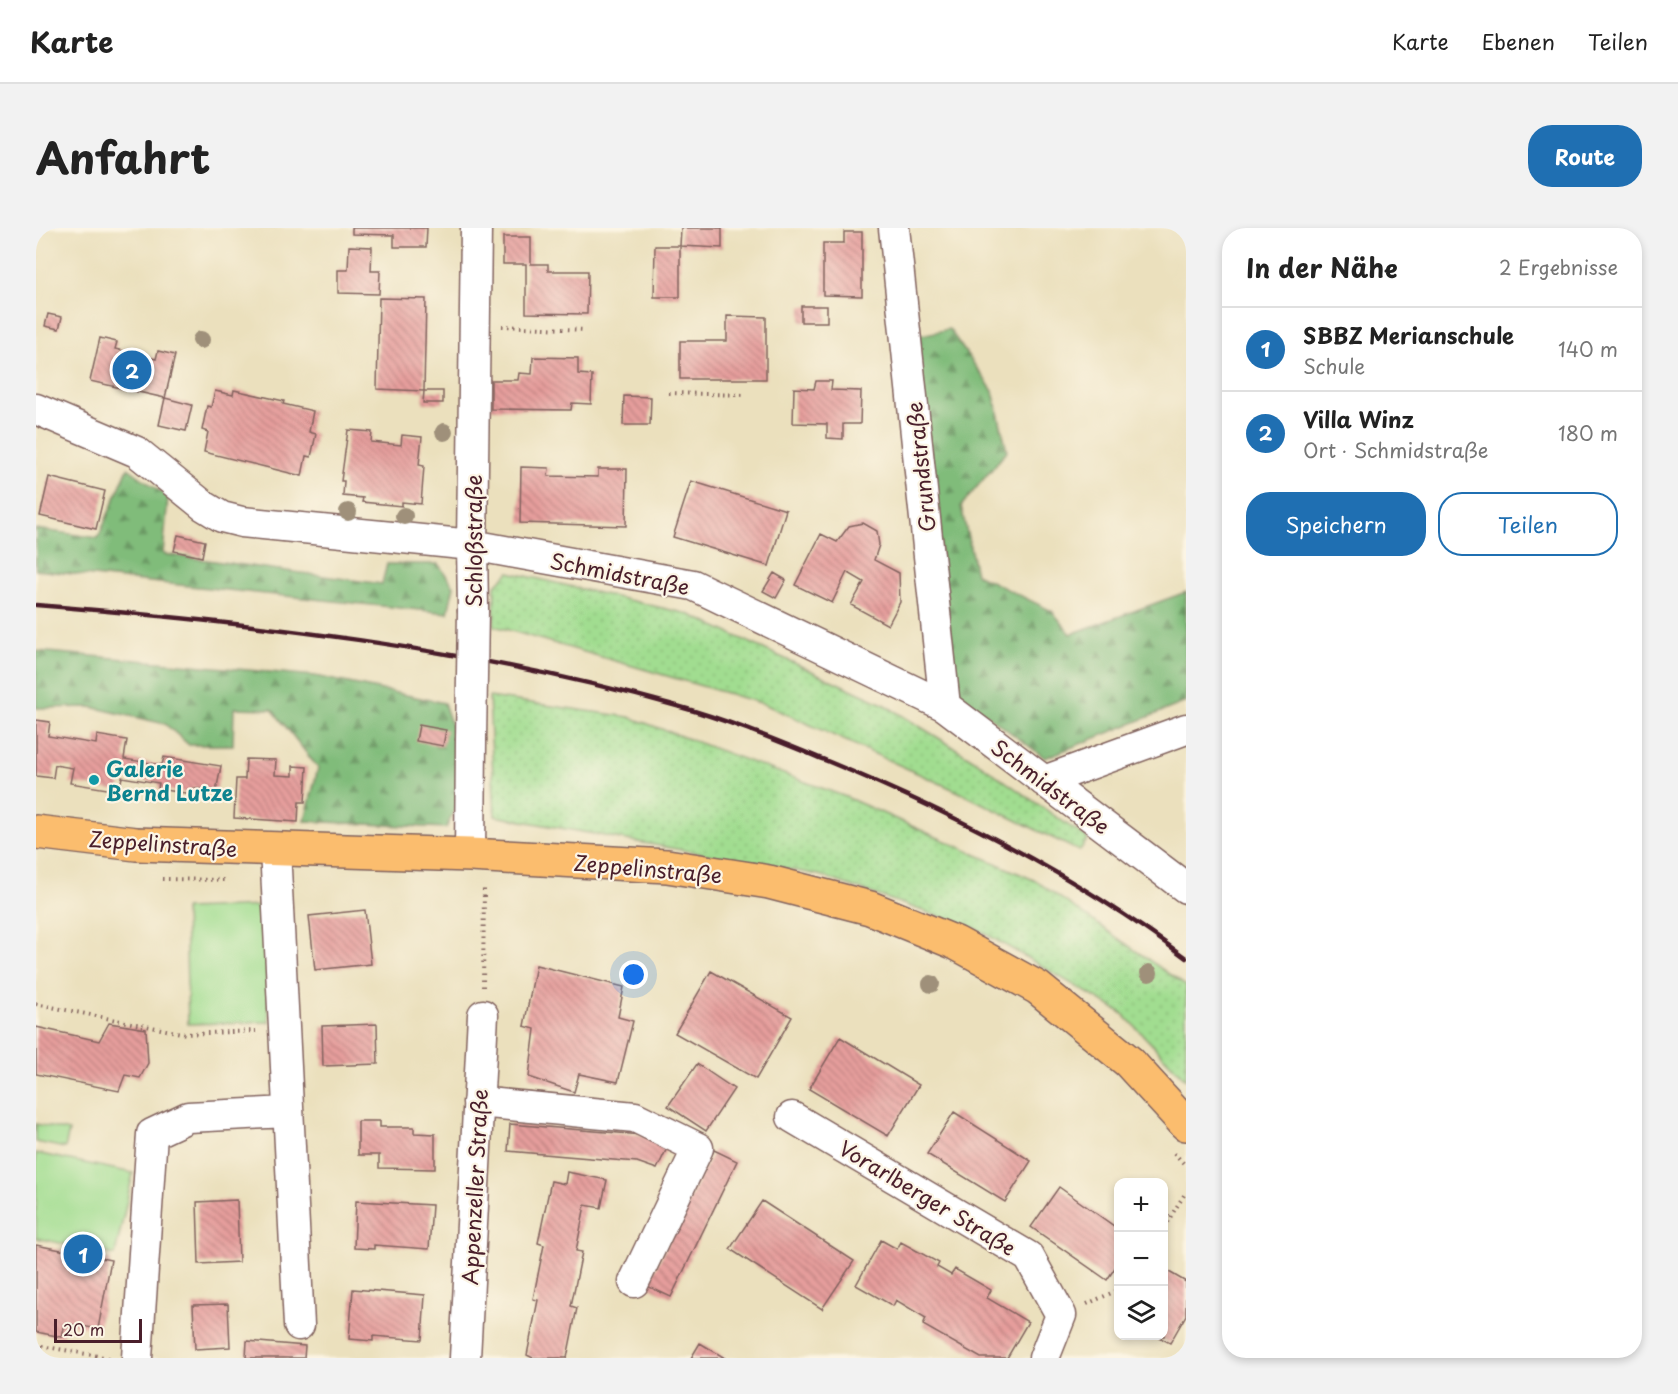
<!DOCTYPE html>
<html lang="de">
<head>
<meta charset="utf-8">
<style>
	:root { --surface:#fff; --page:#f2f2f2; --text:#222; --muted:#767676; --line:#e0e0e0; --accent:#1f6fb2 }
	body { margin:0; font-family:"Playpen Sans",sans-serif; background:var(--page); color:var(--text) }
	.controls { position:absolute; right:18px; bottom:18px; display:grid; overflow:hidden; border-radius:12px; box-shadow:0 3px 9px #0003 }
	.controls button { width:54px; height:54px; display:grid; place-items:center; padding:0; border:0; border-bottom:2px solid var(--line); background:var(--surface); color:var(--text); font:30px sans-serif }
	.scale { position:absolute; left:18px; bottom:15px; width:88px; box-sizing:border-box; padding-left:6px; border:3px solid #4a1f2b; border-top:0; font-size:16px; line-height:21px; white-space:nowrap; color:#4a1f2b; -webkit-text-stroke:4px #fcf5e5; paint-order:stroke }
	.you { position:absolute; left:598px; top:747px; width:21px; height:21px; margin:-15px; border:4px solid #fff; border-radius:50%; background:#1a73e8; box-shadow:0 0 0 9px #1a73e833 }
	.badge { display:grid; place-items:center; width:39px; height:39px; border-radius:50%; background:var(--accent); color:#fff; font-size:20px; font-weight:700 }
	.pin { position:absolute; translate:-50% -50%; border:3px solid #fff; box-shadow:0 2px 6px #0006 }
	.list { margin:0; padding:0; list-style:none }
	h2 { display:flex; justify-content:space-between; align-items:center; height:78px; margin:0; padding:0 24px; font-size:26px }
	h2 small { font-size:20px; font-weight:400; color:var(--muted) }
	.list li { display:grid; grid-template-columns:39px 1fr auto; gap:18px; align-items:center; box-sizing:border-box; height:84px; padding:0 24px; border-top:2px solid var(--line) }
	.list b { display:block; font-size:22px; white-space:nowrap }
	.list p { margin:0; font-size:20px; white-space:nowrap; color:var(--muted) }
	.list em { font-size:20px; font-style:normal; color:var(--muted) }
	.actions { display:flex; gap:12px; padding:18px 24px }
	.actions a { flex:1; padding:14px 0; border:2px solid var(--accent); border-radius:24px; text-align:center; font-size:21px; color:var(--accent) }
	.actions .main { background:var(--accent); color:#fff }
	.icon { flex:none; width:33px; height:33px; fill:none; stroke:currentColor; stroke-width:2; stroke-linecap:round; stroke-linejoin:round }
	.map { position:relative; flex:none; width:1150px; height:1130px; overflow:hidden; border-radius:24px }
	header { display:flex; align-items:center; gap:36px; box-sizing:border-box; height:84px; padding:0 30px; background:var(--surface); border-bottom:2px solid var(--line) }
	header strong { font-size:28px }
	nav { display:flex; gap:33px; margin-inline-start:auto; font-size:21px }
	.intro { display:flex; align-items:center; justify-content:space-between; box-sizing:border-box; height:144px; padding:0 36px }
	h1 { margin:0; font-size:42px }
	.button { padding:15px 27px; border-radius:24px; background:var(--accent); color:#fff; font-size:21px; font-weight:700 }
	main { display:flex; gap:36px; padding:0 36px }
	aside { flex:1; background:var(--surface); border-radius:24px; box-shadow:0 3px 9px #0003 }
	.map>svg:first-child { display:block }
	.forest { fill:url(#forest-firs); stroke:#656e52; stroke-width:1.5 }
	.park { fill:#a1dd90; stroke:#767e5e; stroke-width:1.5 }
	.garden { fill:url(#garden-dots); stroke:#767e5e; stroke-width:1.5 }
	.building { fill:url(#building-back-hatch) }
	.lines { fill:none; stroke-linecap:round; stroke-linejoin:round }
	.minor-casing { stroke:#82635e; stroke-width:33 }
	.major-casing { stroke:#82635e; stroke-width:36 }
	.path { stroke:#82635e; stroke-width:4; stroke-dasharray:1.5 4.5; stroke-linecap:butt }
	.minor { stroke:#fff; stroke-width:30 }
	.major { stroke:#fbbd6e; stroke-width:33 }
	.rail { stroke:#4a1f2b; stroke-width:4.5 }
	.minor-bridge-casing { stroke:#82635e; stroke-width:33; stroke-linecap:butt }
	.minor-bridge { stroke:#fff; stroke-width:30 }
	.tree { fill:#9f907a }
	.culture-dot { fill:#0f9aa8; stroke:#fcf5e5; stroke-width:2 }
	.labels { text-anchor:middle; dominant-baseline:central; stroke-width:4.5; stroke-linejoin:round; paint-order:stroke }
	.street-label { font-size:21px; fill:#4a1f2b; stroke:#fcf5e5 }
	.culture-label { font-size:21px; font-weight:bold; fill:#0d838f; stroke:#fcf5e5; text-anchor:start }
</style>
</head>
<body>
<header>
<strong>Karte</strong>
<nav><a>Karte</a><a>Ebenen</a><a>Teilen</a></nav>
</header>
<div class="intro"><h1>Anfahrt</h1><a class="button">Route</a></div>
<main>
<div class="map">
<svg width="1150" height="1130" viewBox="0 0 1150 1130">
	<defs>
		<pattern id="forest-firs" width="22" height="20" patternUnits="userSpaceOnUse" patternTransform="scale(1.5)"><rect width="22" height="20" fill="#80bc7a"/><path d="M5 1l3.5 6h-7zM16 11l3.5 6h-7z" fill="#6b9864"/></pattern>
		<pattern id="garden-dots" width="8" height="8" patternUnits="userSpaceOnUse" patternTransform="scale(1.5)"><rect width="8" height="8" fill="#a1dd90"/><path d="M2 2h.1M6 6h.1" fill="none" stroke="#8cbd7c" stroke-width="1.8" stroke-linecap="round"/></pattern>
		<pattern id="building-back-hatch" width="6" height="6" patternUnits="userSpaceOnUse" patternTransform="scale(1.5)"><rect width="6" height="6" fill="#e69e9c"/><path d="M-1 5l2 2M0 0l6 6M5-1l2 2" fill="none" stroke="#bc807f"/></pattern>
	</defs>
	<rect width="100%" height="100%" fill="#fcf5e5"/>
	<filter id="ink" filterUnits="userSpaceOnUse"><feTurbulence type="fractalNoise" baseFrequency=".0167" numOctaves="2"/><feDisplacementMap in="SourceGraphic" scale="12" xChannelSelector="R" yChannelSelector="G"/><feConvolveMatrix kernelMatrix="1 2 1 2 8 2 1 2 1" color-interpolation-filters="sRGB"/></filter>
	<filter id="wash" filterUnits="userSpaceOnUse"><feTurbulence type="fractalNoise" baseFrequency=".008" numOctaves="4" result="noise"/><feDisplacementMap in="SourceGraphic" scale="24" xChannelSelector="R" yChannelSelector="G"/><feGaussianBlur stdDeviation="1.35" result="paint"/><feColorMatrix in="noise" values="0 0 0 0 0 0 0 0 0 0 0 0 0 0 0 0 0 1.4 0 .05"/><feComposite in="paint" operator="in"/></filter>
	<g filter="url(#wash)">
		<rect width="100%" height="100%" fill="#ebe0bd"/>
		<path class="forest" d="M 913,101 L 957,163 L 971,223 L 925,278 L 940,346 L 1016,383 L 1035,406 L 1150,364 L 1150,474 L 1009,530 L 920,464 L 881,108 Z
			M 92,240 L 132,269 L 127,326 L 346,356 L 351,336 L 402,336 L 418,358 L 412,385 L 0,342 L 0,301 L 62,310 Z
			M 0,423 L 279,448 L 408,475 L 425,526 L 425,569 L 410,600 L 269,593 L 282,540 L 236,481 L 198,480 L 197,517 L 153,517 L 129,496 L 55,479 L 0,480 Z"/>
		<path class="park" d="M 230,678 L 233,794 L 152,796 L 149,681 Z
			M 0,896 L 33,903 L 29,920 L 0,914 Z
			M 0,925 L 97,945 L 79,1027 L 0,1010 Z"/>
		<path class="garden" d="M 473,344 L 652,386 L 847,476 L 937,531 L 1052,611 L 1043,623 L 923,564 L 728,476 L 458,398 L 459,358 Z
			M 453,469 L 593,489 L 810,569 L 1000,653 L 1150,758 L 1150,852 L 1086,785 L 945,703 L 783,647 L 459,588 Z"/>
		<g id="blocks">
			<path class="building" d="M 316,0 L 391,0 L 390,19 L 358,19 L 358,7 L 316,6 Z
				M 645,0 L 686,0 L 686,20 L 644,18 Z
				M 808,4 L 826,4 L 826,68 L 787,67 L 787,15 L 808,15 Z
				M 467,9 L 495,9 L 495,36 L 512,36 L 512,43 L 552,43 L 551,86 L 490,85 L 490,36 L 467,36 Z
				M 313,18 L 336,19 L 335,43 L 344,43 L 343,66 L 302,65 L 302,42 L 312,42 Z
				M 619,18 L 644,18 L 644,69 L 618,69 Z
				M 343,70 L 390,71 L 388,163 L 341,161 Z
				M 765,78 L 791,78 L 791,94 L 765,94 Z
				M 12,86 L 26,89 L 23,101 L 9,98 Z
				M 691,88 L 730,89 L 730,151 L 644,151 L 644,113 L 691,113 Z
				M 64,110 L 81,114 L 79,121 L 120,131 L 122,123 L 139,127 L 129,170 L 54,153 Z
				M 497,129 L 542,130 L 542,146 L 556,147 L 555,176 L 536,175 L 535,182 L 455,181 L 455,152 L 482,152 L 483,145 L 496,146 Z
				M 780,153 L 796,153 L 795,162 L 825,163 L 824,196 L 807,196 L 807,211 L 791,210 L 791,196 L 757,195 L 758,160 L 778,161 Z
				M 198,162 L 248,173 L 247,176 L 277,183 L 273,204 L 280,206 L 275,229 L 270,228 L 266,248 L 168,224 L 172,204 L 166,202 L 171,178 L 175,179 L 179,163 L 197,167 Z
				M 388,163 L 407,163 L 407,175 L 387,175 Z
				M 588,168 L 615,169 L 614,197 L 587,197 Z
				M 129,170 L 156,177 L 150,203 L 123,197 Z
				M 312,202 L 336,204 L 335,214 L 365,217 L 366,207 L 386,209 L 383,237 L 388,238 L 385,276 L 366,274 L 366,278 L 326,274 L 327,270 L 307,268 L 308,253 L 305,253 Z
				M 485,239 L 513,240 L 512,248 L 562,249 L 562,241 L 591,241 L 590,298 L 484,295 Z
				M 13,249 L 69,263 L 60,301 L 4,288 Z
				M 655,253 L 750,282 L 733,338 L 637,309 Z
				M 827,295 L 841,303 L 843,317 L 838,332 L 863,345 L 864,374 L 852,397 L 815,377 L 828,354 L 811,344 L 796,375 L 759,357 L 785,306 L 801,314 L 813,298 Z
				M 142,307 L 169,313 L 166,329 L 138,323 Z
				M 738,345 L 750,352 L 740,370 L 727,363 Z
				M 0,492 L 14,494 L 12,508 L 60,516 L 61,507 L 91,512 L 88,531 L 126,537 L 128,529 L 185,538 L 180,564 L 157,560 L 156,566 L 122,561 L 123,555 L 86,549 L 83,563 L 34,555 L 37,540 L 19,537 L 17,550 L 0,548 Z
				M 383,497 L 410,502 L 407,518 L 380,513 Z
				M 210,531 L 240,532 L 239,547 L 257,548 L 257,538 L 271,539 L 269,574 L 263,574 L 262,594 L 198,590 L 200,551 L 209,551 Z
				M 329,682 L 335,736 L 279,742 L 273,688 Z
				M 500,737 L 588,759 L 582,789 L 597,793 L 582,854 L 543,846 L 538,864 L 493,849 L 499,801 L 488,798 Z
				M 675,743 L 756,789 L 720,851 L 639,805 Z
				M 73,795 L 110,801 L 112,835 L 104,850 L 89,847 L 83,863 L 0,846 L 0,799 L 63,813 Z
				M 341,796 L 342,836 L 287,838 L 286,798 Z
				M 804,809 L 883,857 L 852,908 L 773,861 Z
				M 661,836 L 698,861 L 670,903 L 632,878 Z
				M 918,884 L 995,933 L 969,974 L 891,926 Z
				M 322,893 L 344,893 L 344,899 L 378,899 L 378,905 L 399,906 L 399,941 L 343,940 L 343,927 L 322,927 Z
				M 474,896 L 606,907 L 633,916 L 621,941 L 601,934 L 472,923 Z
				M 678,922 L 701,933 L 635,1069 L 611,1058 Z
				M 531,944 L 571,952 L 565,980 L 549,977 L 540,1023 L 546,1024 L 535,1078 L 541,1080 L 531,1130 L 497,1130 L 491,1127 L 502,1072 L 497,1071 L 508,1017 L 502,1015 L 515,953 L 529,956 Z
				M 1023,959 L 1082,1001 L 1082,1035 L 1071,1052 L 995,999 Z
				M 201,972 L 203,1034 L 163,1036 L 161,974 Z
				M 320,973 L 396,977 L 393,1021 L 338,1017 L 338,1021 L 318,1020 Z
				M 726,973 L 818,1033 L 786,1081 L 694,1021 Z
				M 845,1012 L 861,1021 L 865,1014 L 903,1035 L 901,1039 L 915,1047 L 919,1041 L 955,1062 L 951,1070 L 992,1094 L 971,1130 L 945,1130 L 887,1097 L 890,1090 L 860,1072 L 857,1078 L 820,1057 Z
				M 0,1017 L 75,1032 L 62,1101 L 29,1095 L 26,1109 L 0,1104 Z
				M 1128,1041 L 1150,1054 L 1150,1087 L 1134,1115 L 1121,1108 L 1128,1108 Z
				M 317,1061 L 389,1067 L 386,1112 L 337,1108 L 337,1113 L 313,1111 Z
				M 192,1076 L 194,1119 L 159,1121 L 157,1077 Z
				M 211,1113 L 269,1118 L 268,1130 L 210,1130 Z
				M 664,1115 L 689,1130 L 655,1130 Z"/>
		</g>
	</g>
	<g filter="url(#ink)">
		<use href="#blocks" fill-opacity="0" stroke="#82635e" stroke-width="1.5"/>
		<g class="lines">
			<g class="minor-casing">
				<path id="minor" d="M 858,0 L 909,478
					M 0,181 L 101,224 L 168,278 L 186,289 L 206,294 L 436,317 L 657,357 L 909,478 L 1150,660
					M 437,382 L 436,317 L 440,0
					M 1008,553 L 1150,501
					M 239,621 L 263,1097
					M 434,627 L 435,513
					M 442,874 L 599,889 L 662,920 L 598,1054
					M 756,889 L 993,1029 L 1025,1087 L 1008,1130
					M 101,1130 L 116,906 L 152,889 L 252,884
					M 429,1130 L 447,787"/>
			</g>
			<g class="major-casing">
				<path id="major" d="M 0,604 L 100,616 L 434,627 L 631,638 L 733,654 L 834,680 L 920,715 L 1002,760 L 1093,834 L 1150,896"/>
			</g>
			<path class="path" d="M 466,98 L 549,102
				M 633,165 L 710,167
				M 126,651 L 190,652
				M 447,759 L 448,659
				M 0,776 L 150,806 L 220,803
				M 1138,925 L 1150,938
				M 1128,999 L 1150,964
				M 1051,1076 L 1082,1062
				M 0,1117 L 73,1130"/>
			<use href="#minor" class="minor"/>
			<use href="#major" class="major"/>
			<path class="rail" d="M 0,377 C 213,394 436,420 641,478 C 692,492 742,513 791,533 C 918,585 1040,648 1150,730"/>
			<g class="minor-bridge-casing">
				<path id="minor-bridge" d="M 435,513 L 437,382"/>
			</g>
			<use href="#minor-bridge" class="minor-bridge"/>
		</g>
		<g class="tree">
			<circle cx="165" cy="112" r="9"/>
			<circle cx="408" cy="204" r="9"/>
			<circle cx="312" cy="284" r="9"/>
			<circle cx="368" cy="288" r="9"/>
			<circle cx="1113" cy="745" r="9"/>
			<circle cx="895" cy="756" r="9"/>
		</g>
	</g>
	<circle class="culture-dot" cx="58" cy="552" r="6"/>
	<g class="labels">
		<g class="street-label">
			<text transform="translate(884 239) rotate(-96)">Grundstraße</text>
			<text transform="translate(437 313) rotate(-90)">Schloßstraße</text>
			<text transform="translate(584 345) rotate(11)">Schmidstraße</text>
			<text transform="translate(1015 558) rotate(37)">Schmidstraße</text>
			<text transform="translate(127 615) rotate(4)">Zeppelinstraße</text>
			<text transform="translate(612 640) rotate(5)">Zeppelinstraße</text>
			<text transform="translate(438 959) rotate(-87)">Appenzeller Straße</text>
			<text transform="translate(892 969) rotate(31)">Vorarlberger Straße</text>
		</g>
		<g class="culture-label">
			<text x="70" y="540">Galerie<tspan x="70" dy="24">Bernd Lutze</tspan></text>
		</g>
	</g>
</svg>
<div class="controls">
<button>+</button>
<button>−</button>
<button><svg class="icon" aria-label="layers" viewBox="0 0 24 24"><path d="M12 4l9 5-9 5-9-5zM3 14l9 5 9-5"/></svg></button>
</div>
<div class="scale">20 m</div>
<div class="you"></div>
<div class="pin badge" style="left:47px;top:1026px">1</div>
<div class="pin badge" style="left:96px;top:142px">2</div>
</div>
<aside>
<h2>In der Nähe<small>2 Ergebnisse</small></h2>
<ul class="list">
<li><span class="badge">1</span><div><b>SBBZ Merianschule</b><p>Schule</p></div><em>140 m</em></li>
<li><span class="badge">2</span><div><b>Villa Winz</b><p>Ort · Schmidstraße</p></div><em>180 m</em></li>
</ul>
<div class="actions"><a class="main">Speichern</a><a>Teilen</a></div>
</aside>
</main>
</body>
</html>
